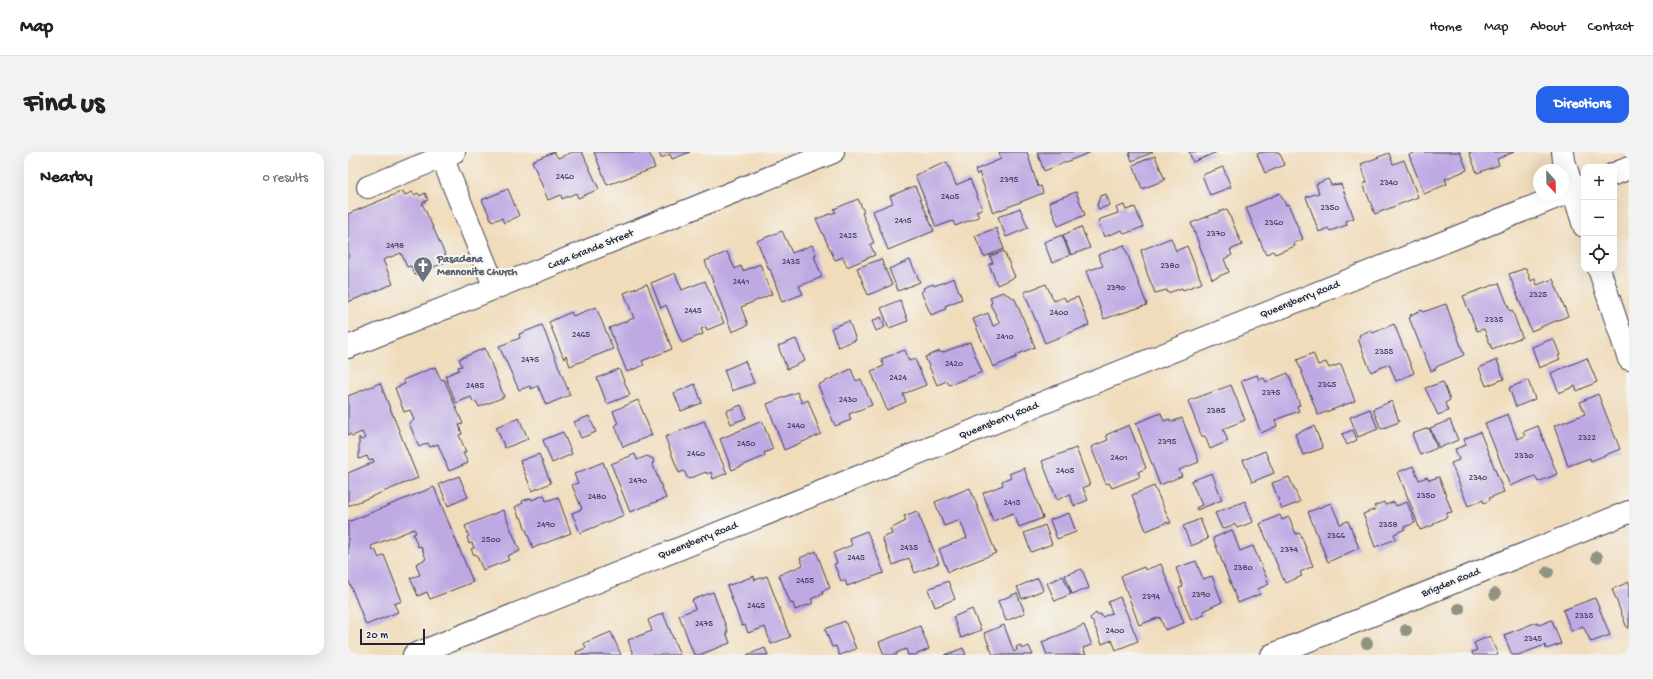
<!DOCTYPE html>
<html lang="en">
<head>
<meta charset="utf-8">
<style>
	:root { --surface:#fff; --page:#f2f2f2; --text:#222; --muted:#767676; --line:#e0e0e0; --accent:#2563eb }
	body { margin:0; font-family:"Gochi Hand",sans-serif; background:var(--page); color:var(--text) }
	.controls { position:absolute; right:12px; top:12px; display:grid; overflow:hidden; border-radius:8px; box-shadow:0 4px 16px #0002 }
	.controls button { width:36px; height:36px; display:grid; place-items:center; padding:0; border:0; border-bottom:1px solid var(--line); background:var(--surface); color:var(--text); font:20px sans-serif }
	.compass { position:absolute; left:1185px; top:12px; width:36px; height:36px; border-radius:50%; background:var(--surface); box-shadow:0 4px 16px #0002; rotate:158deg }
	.scale { position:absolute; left:12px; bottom:10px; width:65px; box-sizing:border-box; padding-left:4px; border:2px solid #22223b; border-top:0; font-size:11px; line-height:14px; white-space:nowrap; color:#22223b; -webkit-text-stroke:3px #f6f6f2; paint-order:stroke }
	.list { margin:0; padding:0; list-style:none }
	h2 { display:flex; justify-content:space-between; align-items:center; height:52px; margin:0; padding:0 16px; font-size:17px }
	h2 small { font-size:13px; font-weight:400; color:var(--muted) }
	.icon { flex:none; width:22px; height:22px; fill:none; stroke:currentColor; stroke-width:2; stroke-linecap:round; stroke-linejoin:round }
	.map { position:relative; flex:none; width:1281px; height:503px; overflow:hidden; border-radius:12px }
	header { display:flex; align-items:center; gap:24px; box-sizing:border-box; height:56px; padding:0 20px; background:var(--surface); border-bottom:1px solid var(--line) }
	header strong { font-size:19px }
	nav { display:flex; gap:22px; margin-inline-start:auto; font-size:14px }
	.intro { display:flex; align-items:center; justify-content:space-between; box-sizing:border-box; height:96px; padding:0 24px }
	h1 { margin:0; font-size:28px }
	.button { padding:10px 18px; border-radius:12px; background:var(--accent); color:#fff; font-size:14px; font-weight:700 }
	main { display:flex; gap:24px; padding:0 24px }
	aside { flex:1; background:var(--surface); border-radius:12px; box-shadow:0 4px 16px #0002 }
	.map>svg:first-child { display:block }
	.building { fill:#bea9e3 }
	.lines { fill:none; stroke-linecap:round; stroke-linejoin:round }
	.minor-casing { stroke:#413e4e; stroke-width:24 }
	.minor { stroke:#fff; stroke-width:22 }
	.tree { fill:#909382 }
	.labels { text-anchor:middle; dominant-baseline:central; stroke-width:4; stroke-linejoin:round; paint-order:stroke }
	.number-label { font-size:9px; fill:#494465 }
	.street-label { font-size:11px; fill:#22223b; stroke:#f6f6f2 }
	.worship-label { font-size:11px; font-weight:bold; fill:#5b616d; stroke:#f6f6f2; text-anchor:start }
</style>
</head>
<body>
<header>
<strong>Map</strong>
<nav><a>Home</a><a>Map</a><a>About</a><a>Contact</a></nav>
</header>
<div class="intro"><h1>Find us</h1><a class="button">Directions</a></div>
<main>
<aside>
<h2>Nearby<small>0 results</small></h2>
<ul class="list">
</ul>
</aside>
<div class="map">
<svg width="1281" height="503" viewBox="0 0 1281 503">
	<rect width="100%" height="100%" fill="#f6f6f2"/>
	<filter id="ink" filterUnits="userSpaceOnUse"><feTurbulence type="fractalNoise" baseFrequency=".025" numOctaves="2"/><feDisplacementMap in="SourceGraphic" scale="8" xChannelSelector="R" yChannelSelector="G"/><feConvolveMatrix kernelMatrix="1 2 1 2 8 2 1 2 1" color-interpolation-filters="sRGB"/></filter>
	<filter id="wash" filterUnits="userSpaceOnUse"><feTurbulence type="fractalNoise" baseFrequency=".012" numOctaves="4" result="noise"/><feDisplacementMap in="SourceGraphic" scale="16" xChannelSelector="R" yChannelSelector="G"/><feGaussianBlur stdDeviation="0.9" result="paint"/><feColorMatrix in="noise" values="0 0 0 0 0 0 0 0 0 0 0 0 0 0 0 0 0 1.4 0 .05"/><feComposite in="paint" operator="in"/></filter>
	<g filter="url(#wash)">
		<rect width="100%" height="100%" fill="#f0dcbb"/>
		<g id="blocks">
			<path class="building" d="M 206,0 L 210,6 L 225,0 L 234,0 L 251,37 L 230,46 L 228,41 L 214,47 L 213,43 L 200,48 L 184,9 Z
				M 246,0 L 301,0 L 307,16 L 259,33 Z
				M 311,0 L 342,0 L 324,7 L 322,2 L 313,6 Z
				M 651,0 L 679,0 L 690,35 L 693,34 L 695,41 L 645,61 L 631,20 L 629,23 L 627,18 L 653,7 Z
				M 689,0 L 743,0 L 696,19 Z
				M 781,0 L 805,0 L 784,9 Z
				M 841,0 L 869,0 L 845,10 Z
				M 915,0 L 931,0 L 937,13 L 917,21 L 909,2 Z
				M 1069,0 L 1112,0 L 1119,18 L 1097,27 L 1099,32 L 1076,42 L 1061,3 Z
				M 1121,0 L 1166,0 L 1149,7 L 1151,13 L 1129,21 Z
				M 1041,1 L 1045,12 L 1056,8 L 1070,45 L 1027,62 L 1015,32 L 1019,30 L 1013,12 Z
				M 807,4 L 817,28 L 794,37 L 785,13 Z
				M 599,10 L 608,33 L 622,27 L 634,57 L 628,59 L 631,65 L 607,74 L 605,69 L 588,75 L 567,23 Z
				M 875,15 L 883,35 L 862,43 L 854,23 Z
				M 980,27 L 983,33 L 993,32 L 1006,66 L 998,69 L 999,73 L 982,79 L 980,76 L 971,80 L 958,45 L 971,41 L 968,32 Z
				M 567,34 L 586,79 L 540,98 L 525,59 L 545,51 L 542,44 Z
				M 160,37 L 171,64 L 156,71 L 154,66 L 144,69 L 134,48 Z
				M 55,39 L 57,43 L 65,40 L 66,43 L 70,41 L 72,44 L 77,41 L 80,48 L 74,51 L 100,109 L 67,123 L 63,114 L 59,115 L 53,101 L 35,108 L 45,132 L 0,150 L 0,62 Z
				M 728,40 L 737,63 L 710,74 L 701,50 Z
				M 932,41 L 938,53 L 940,52 L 955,87 L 946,91 L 947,94 L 927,102 L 925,99 L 918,103 L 898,56 Z
				M 758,42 L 762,53 L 751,57 L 749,53 L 752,44 Z
				M 510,47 L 516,60 L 514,61 L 526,91 L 522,92 L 527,103 L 499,115 L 495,105 L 487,108 L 468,67 L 488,60 L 486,57 Z
				M 776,53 L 778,58 L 787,55 L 795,75 L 776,82 L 774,78 L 756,85 L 750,68 L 770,61 L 768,56 Z
				M 672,56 L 680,76 L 658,85 L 650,65 Z
				M 879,57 L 894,93 L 882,98 L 884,103 L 876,107 L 881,120 L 864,127 L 843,71 Z
				M 733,75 L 742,96 L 723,103 L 715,83 Z
				M 648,76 L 656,97 L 636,105 L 627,84 Z
				M 434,79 L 444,101 L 464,93 L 468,103 L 466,104 L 474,125 L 451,134 L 455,142 L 434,150 L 422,117 L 421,118 L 409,89 Z
				M 714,83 L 722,103 L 704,111 L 696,90 Z
				M 823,86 L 828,99 L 839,94 L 854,131 L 835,138 L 834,136 L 820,141 L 819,138 L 807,141 L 799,121 L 793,98 Z
				M 776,93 L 799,153 L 756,167 L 738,119 L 755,114 L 750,103 Z
				M 656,99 L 667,125 L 649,133 L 641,112 L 645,111 L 642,104 Z
				M 379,100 L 387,117 L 393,114 L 395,119 L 412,112 L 424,142 L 393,155 L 400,173 L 384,180 L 357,109 Z
				M 533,107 L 544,133 L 520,143 L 509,116 Z
				M 562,108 L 572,130 L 550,139 L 541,117 Z
				M 1178,116 L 1183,129 L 1187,127 L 1189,133 L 1205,127 L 1220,164 L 1183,179 L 1161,122 Z
				M 327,121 L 334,138 L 357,129 L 376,171 L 359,178 L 358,175 L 353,177 L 355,182 L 334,191 L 318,153 L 313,156 L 303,131 Z
				M 606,126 L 614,147 L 597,154 L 598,157 L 583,163 L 573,140 L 576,138 L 575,136 L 585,132 L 586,134 Z
				M 1151,131 L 1162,159 L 1164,158 L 1174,185 L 1144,197 L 1136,177 L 1129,179 L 1115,144 Z
				M 299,132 L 324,197 L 294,209 L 296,213 L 279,220 L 261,176 L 286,166 L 276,141 Z
				M 698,132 L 706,149 L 716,145 L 718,149 L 730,145 L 741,173 L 697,191 L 676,140 Z
				M 655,140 L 667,147 L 687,195 L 668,203 L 669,205 L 645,215 L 625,167 L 640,161 L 645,174 L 652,171 L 642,152 L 644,151 L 642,145 Z
				M 552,148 L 560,169 L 541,176 L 533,156 Z
				M 1098,152 L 1116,203 L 1088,215 L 1088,217 L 1083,219 L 1061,166 L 1063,165 L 1062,163 L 1074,158 L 1075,160 Z
				M 248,155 L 265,197 L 222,214 L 218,203 L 216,207 L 201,170 L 223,160 L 225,164 Z
				M 533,165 L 537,175 L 528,179 L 524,169 Z
				M 501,169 L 508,188 L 490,195 L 483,176 Z
				M 1046,172 L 1066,221 L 1048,229 L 1041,212 L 1023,220 L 1010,187 L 1012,186 L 1011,183 L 1023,178 L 1025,181 Z
				M 194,173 L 222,243 L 198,253 L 190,234 L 183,237 L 182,234 L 171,238 L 151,194 L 172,186 L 171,182 Z
				M 448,187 L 457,209 L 439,217 L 430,194 Z
				M 1204,187 L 1206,188 L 1212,203 L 1210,204 L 1212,207 L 1191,216 L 1184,195 Z
				M 622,190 L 634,220 L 601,233 L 599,229 L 589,233 L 577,205 L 592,199 L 593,201 Z
				M 137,196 L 156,245 L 131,255 L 128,249 L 125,250 L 123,245 L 108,251 L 97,224 L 111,218 L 110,215 L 114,214 L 111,207 Z
				M 557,198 L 561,209 L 567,207 L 578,233 L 555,242 L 558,250 L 539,258 L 523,219 L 536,214 L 533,207 Z
				M 965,201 L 970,213 L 978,210 L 981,216 L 993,212 L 1007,249 L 970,263 L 949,208 Z
				M 1239,206 L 1249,230 L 1229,239 L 1227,234 L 1211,241 L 1203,221 Z
				M 1149,208 L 1156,227 L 1138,234 L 1131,216 Z
				M 397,209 L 406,231 L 384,239 L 376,218 Z
				M 87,215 L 93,228 L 96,227 L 115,272 L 111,273 L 114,282 L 111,283 L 118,300 L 115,301 L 120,311 L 101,319 L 90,292 L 82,295 L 80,291 L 71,295 L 61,271 L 66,268 L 62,258 L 56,260 L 47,236 L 57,232 L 55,228 Z
				M 271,217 L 282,243 L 259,252 L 249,226 Z
				M 503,217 L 508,229 L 513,227 L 524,253 L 501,262 L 503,268 L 487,274 L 470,233 Z
				M 940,221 L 952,253 L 949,254 L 951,259 L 927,268 L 929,274 L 913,281 L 893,229 L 909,223 L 911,228 L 916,226 L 918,230 Z
				M 1180,228 L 1187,247 L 1168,255 L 1161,236 Z
				M 1095,230 L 1102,248 L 1097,251 L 1100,259 L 1090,263 L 1077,236 Z
				M 32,231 L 70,326 L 0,354 L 0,321 L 26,310 L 25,307 L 21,309 L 19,304 L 11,307 L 11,285 L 13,288 L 17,286 L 14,280 L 4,284 L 2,282 L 0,283 L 0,244 Z
				M 347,232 L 354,251 L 333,259 L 326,241 Z
				M 883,233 L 897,268 L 875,277 L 880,289 L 862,297 L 857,284 L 854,285 L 840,249 Z
				M 449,240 L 454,251 L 460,248 L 473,282 L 436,298 L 419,252 Z
				M 1250,242 L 1272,297 L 1243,309 L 1242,306 L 1220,314 L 1206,274 L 1237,262 L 1232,250 Z
				M 290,248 L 304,283 L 275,295 L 267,273 L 270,272 L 265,259 Z
				M 1044,249 L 1051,270 L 1033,277 L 1025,257 Z
				M 393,253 L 398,266 L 383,272 L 378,259 Z
				M 1022,257 L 1030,277 L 1010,285 L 1002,265 Z
				M 813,261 L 816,269 L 822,267 L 823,270 L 834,266 L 851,310 L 831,318 L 834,324 L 812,333 L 788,271 Z
				M 1160,262 L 1169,287 L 1177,284 L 1175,280 L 1190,274 L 1209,322 L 1190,330 L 1187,324 L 1162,334 L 1137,271 Z
				M 241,264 L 248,280 L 233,286 L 226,270 Z
				M 171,266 L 180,287 L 157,296 L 148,275 Z
				M 1102,268 L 1110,288 L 1091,296 L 1082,276 Z
				M 356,269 L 379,321 L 365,327 L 363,320 L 359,322 L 358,320 L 340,327 L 336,319 L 331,321 L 317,285 Z
				M 414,269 L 425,297 L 416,301 L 417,304 L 384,318 L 372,287 Z
				M 781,273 L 798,316 L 790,320 L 792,325 L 764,336 L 761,331 L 758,332 L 743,295 L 760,288 L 758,283 Z
				M 966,274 L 975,296 L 955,303 L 947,282 Z
				M 1081,276 L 1089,296 L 1072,303 L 1064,282 Z
				M 1005,278 L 1009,288 L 999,293 L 994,282 Z
				M 215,280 L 224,302 L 204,311 L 195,288 Z
				M 1132,280 L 1156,340 L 1141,346 L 1142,348 L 1136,351 L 1135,348 L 1120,354 L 1103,311 L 1111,308 L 1107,297 L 1118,293 L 1116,287 Z
				M 728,296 L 742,333 L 735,336 L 740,348 L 726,354 L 722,342 L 709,348 L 694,309 Z
				M 917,299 L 926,321 L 904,330 L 895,308 Z
				M 191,302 L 203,331 L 184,339 L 172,309 Z
				M 287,302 L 289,308 L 299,304 L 305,307 L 306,310 L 304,311 L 318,346 L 282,360 L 263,312 Z
				M 255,310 L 276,363 L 232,381 L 224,361 L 234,357 L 224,333 L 230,331 L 226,322 Z
				M 1065,314 L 1071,328 L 1079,325 L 1081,328 L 1091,325 L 1104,360 L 1099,361 L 1099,365 L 1086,371 L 1086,373 L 1072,378 L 1050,320 Z
				M 676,316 L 695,366 L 671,375 L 665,361 L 645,369 L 635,341 L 655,333 L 654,329 L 663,325 L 661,322 Z
				M 864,321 L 874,348 L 849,358 L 848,356 L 854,353 L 843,329 Z
				M 111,324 L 120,345 L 100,354 L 91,332 Z
				M 941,325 L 952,350 L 934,357 L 924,331 Z
				M 806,334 L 823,371 L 820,372 L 820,370 L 798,379 L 784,343 Z
				M 86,335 L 125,430 L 82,447 L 79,440 L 70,444 L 62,426 L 72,423 L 68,412 L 78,407 L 73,394 L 70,395 L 65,382 L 68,381 L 66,377 L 23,394 L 24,398 L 27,397 L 31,406 L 36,403 L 54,449 L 46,452 L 50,460 L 18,473 L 0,427 L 0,370 Z
				M 622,336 L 648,401 L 600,420 L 591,397 L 619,386 L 612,368 L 596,374 L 587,350 Z
				M 196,343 L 198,349 L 210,345 L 223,381 L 185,396 L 173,365 L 171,365 L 167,355 L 175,351 L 174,349 L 183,346 L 184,348 Z
				M 897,349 L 905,370 L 889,376 L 887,372 L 874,377 L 867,361 Z
				M 1036,350 L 1037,353 L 1046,350 L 1048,354 L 1059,350 L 1067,371 L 1056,375 L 1057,377 L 1046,382 L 1048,387 L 1027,395 L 1015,362 L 1028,357 L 1026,354 Z
				M 983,351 L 992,372 L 1000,369 L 1011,396 L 980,410 L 960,360 Z
				M 155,358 L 172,399 L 159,404 L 161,408 L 135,418 L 128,402 L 126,403 L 123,397 L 126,396 L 124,391 L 121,392 L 119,385 L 121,384 L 117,374 Z
				M 569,359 L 591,411 L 567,421 L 561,406 L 545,413 L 534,386 L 544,382 L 542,377 L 558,369 L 556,364 Z
				M 721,361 L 728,380 L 709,387 L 702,368 Z
				M 932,363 L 934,368 L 941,365 L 948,382 L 952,381 L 965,414 L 952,420 L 954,424 L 937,431 L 912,372 Z
				M 852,367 L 860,387 L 843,394 L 835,374 Z
				M 697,373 L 704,392 L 683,400 L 676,381 Z
				M 884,378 L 892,399 L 905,394 L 921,432 L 910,437 L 912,442 L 890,451 L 865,386 Z
				M 519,379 L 536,421 L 499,434 L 497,428 L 493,429 L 486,412 L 489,411 L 485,401 L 504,393 L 501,386 Z
				M 468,399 L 482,436 L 474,439 L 475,442 L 463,447 L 465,451 L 447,458 L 445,451 L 443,452 L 431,423 L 455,413 L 452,406 Z
				M 848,409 L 855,427 L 864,424 L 874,450 L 855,459 L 856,463 L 843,468 L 831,436 L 835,435 L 828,416 Z
				M 813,412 L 836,471 L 817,478 L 812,465 L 791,473 L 773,424 L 796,415 L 797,418 Z
				M 734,417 L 741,436 L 724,442 L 717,423 Z
				M 406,424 L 407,428 L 419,424 L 442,485 L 423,492 L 417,475 L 400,481 L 397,473 L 394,474 L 379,434 Z
				M 715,424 L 723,442 L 707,449 L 699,431 Z
				M 690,426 L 695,438 L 674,447 L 669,435 Z
				M 600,429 L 607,447 L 587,455 L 580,437 Z
				M 1281,430 L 1281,476 L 1279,476 L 1264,437 Z
				M 365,440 L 380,480 L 378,480 L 382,491 L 351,503 L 346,503 L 331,463 L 347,457 L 344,448 Z
				M 669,441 L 677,461 L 658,469 L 650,449 Z
				M 772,445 L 790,489 L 768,498 L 764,488 L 754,492 L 744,468 L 743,469 L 742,466 L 748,461 L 749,463 L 753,462 L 754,465 L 764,461 L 760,450 Z
				M 1247,446 L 1262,483 L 1243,490 L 1235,474 L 1223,479 L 1215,458 Z
				M 624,457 L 633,478 L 613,486 L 605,465 Z
				M 315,461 L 332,503 L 285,503 L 280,488 L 304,479 L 300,468 Z
				M 1204,468 L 1213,492 L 1198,497 L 1197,493 L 1170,503 L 1164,503 L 1156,483 L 1189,470 L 1191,473 Z
				M 497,469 L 508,497 L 491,503 L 488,494 L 484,495 L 477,477 Z
				M 656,473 L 666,500 L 669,498 L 668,495 L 672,493 L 674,497 L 681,494 L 685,503 L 645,503 L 636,481 Z
				M 736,473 L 744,493 L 735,496 L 738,503 L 699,503 L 694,490 Z
				M 572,474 L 581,497 L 567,503 L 560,503 L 558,497 L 548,501 L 549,503 L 536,503 L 531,490 Z
				M 263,480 L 273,503 L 229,503 L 228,500 L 238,496 L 236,491 Z
				M 1142,484 L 1150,503 L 1125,503 L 1124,500 L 1129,498 L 1126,491 Z
				M 417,496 L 420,503 L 399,503 Z
				M 615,496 L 618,503 L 597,503 Z"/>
		</g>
	</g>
	<g filter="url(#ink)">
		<use href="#blocks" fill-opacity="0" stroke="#413e4e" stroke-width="1"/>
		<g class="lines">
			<g class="minor-casing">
				<path id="minor" d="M 1215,0 L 1216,9 L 1236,74
					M 94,5 L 147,136
					M 1266,22 L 1281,16
					M 20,35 L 106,0
					M 1251,117 L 1281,207
					M 0,195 L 485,0
					M 66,503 L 1236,34
					M 924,503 L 1281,360"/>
			</g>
			<use href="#minor" class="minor"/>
		</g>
		<g class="tree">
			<circle cx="1249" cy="405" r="6"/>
			<circle cx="1200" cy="420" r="6"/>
			<circle cx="1147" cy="442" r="6"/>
			<circle cx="1111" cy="457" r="6"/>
			<circle cx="1058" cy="478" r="6"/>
			<circle cx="1019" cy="491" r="6"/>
		</g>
	</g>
	<defs>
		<g id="church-pin" transform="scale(1)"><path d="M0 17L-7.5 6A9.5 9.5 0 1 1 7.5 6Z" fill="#6b7280" stroke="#f6f6f2"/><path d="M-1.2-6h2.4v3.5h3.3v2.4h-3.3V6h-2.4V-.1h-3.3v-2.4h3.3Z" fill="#fff"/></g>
	</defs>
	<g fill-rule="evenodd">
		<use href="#church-pin" x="75" y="114"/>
	</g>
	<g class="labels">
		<g class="number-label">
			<text x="217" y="25">2460</text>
			<text x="661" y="28">2395</text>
			<text x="1041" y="31">2340</text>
			<text x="602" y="45">2405</text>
			<text x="982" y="56">2350</text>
			<text x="555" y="69">2415</text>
			<text x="926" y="71">2360</text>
			<text x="868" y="82">2370</text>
			<text x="500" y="84">2425</text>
			<text x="47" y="94">2498</text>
			<text x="443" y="110">2435</text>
			<text x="822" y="114">2380</text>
			<text x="393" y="130">2441</text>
			<text x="768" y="136">2390</text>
			<text x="1190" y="143">2325</text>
			<text x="345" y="159">2445</text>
			<text x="711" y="161">2400</text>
			<text x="1146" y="168">2335</text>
			<text x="233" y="183">2465</text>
			<text x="657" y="185">2410</text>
			<text x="1036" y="200">2355</text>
			<text x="182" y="208">2475</text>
			<text x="606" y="212">2420</text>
			<text x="550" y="226">2424</text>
			<text x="979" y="233">2365</text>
			<text x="127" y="234">2485</text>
			<text x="923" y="241">2375</text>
			<text x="500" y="248">2430</text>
			<text x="868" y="259">2385</text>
			<text x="448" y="274">2440</text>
			<text x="1239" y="286">2322</text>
			<text x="819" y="290">2395</text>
			<text x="398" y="292">2450</text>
			<text x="348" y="302">2460</text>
			<text x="1176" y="304">2330</text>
			<text x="771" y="306">2401</text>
			<text x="717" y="319">2405</text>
			<text x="1130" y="326">2340</text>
			<text x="290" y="329">2470</text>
			<text x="1078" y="344">2350</text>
			<text x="249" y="345">2480</text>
			<text x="664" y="351">2415</text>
			<text x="198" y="373">2490</text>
			<text x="1040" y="373">2358</text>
			<text x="988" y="384">2366</text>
			<text x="143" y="388">2500</text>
			<text x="561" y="396">2435</text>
			<text x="941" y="398">2374</text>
			<text x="508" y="406">2445</text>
			<text x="895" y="416">2380</text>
			<text x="457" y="429">2455</text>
			<text x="853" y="443">2390</text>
			<text x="803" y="445">2394</text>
			<text x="408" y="454">2465</text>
			<text x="1236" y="464">2335</text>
			<text x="356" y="472">2475</text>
			<text x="767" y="479">2400</text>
			<text x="1185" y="487">2345</text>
		</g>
		<g class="street-label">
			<text transform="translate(243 98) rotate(-22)">Casa Grande Street</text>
			<text transform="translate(952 148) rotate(-22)">Queensberry Road</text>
			<text transform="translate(651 269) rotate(-22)">Queensberry Road</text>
			<text transform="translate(350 389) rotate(-22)">Queensberry Road</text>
			<text transform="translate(1103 431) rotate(-22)">Brigden Road</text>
		</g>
		<g class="worship-label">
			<text x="89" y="108">Pasadena<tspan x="89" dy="13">Mennonite Church</tspan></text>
		</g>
	</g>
</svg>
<div class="controls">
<button>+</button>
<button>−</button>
<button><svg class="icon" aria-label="locate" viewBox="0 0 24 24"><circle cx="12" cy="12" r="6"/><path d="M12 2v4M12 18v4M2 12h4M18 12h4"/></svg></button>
</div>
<svg class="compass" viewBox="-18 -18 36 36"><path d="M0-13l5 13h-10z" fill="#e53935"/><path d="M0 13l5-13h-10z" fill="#767676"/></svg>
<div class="scale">20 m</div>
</div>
</main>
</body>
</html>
